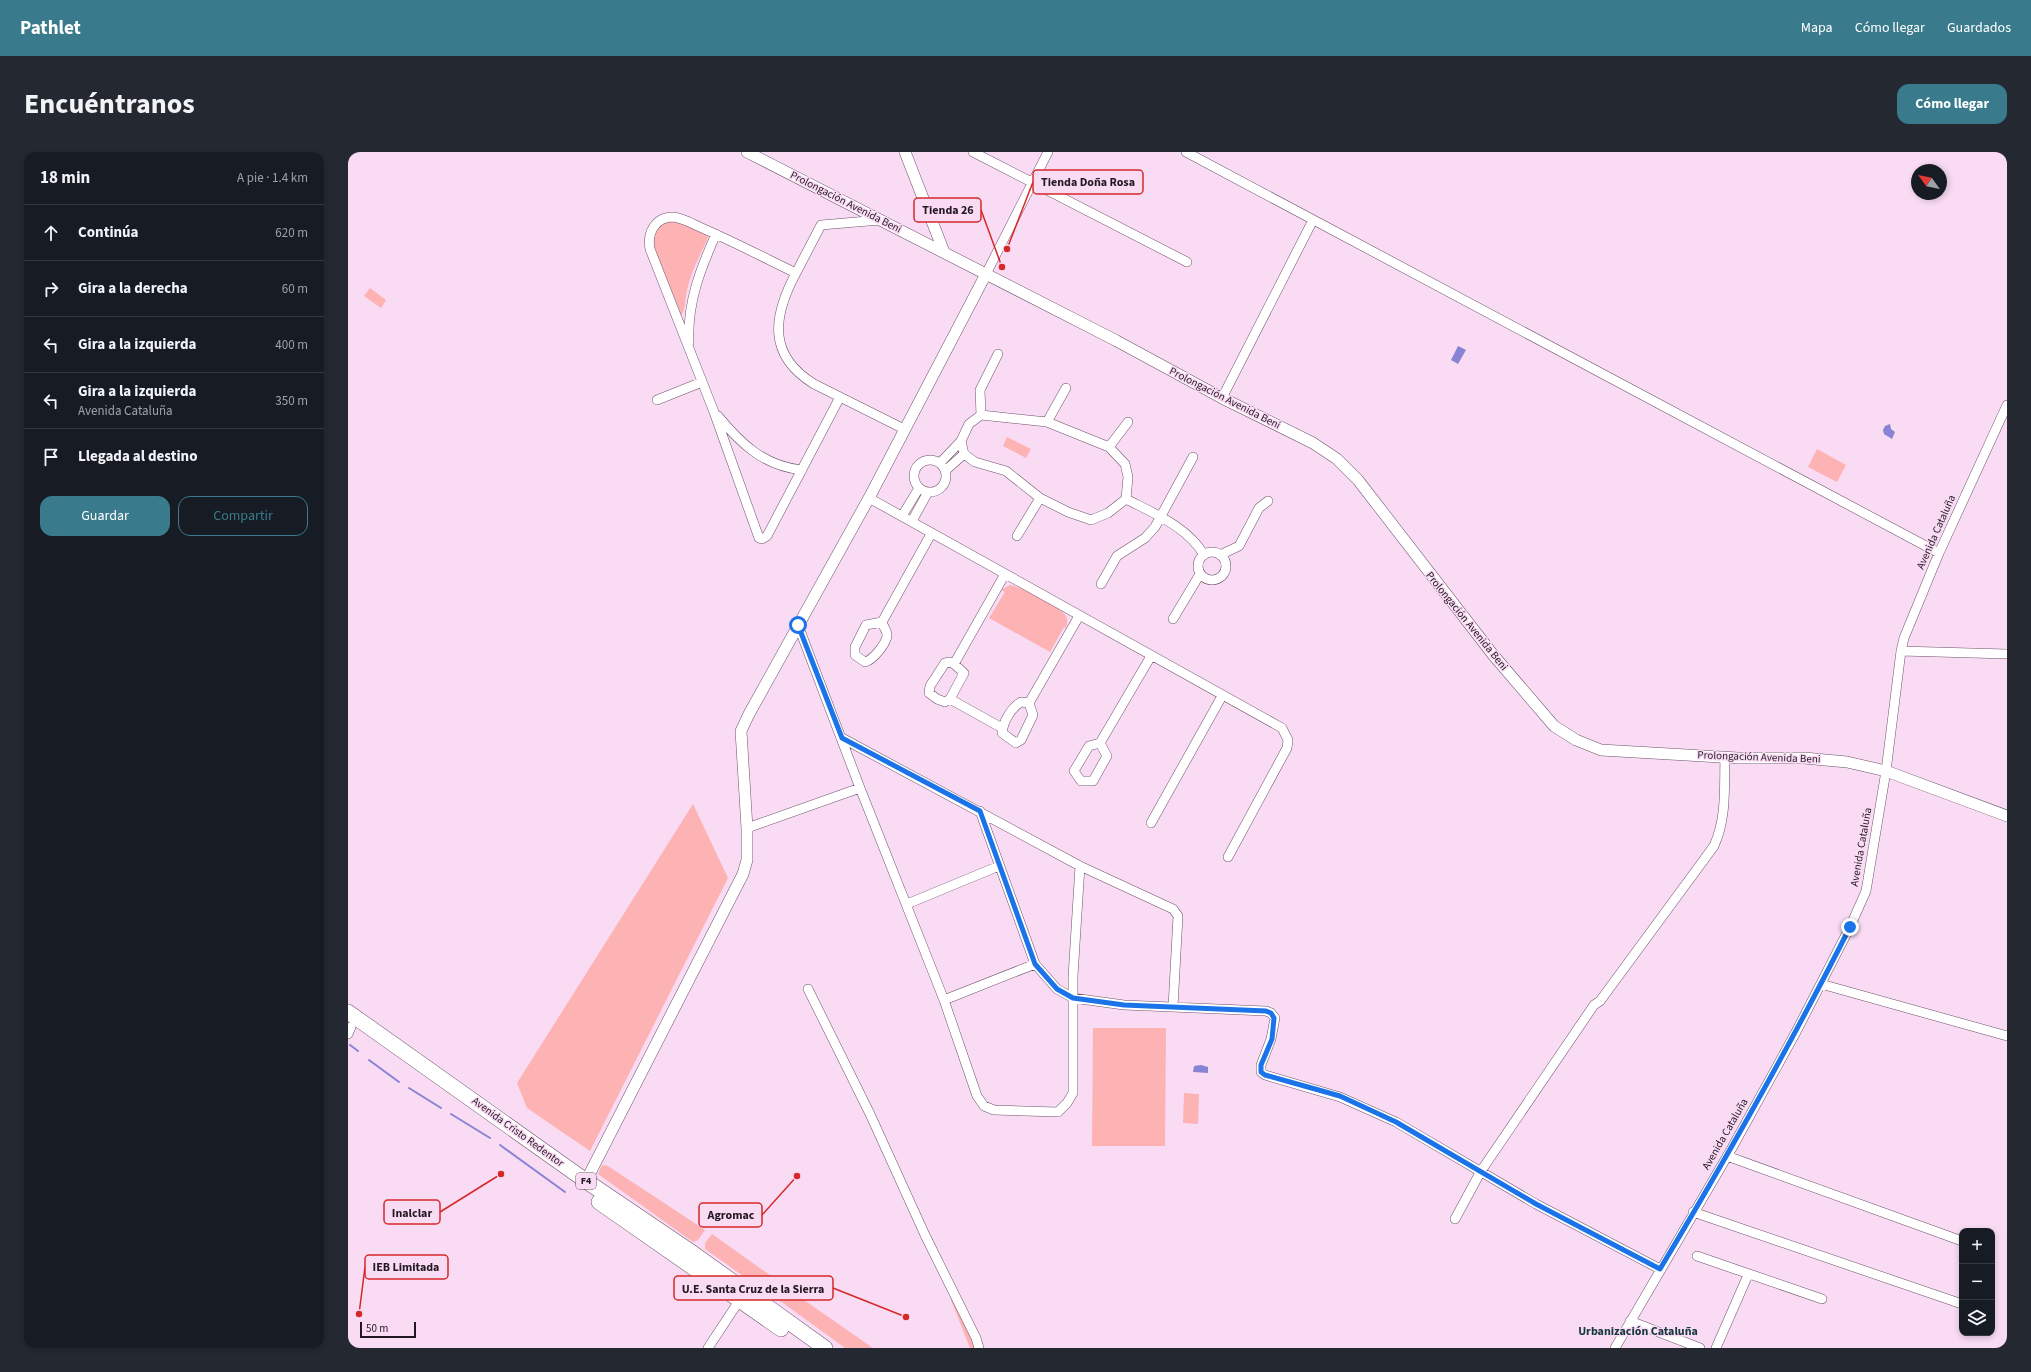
<!DOCTYPE html>
<html lang="es">
<head>
<meta charset="utf-8">
<style>
	:root { --surface:#171b24; --page:#242831; --text:#f1f3f6; --muted:#9ea1a6; --line:#363941; --accent:#397b8c }
	body { margin:0; font-family:"Source Sans 3",sans-serif; background:var(--page); color:var(--text) }
	.controls { position:absolute; right:12px; bottom:12px; display:grid; overflow:hidden; border-radius:8px; box-shadow:0 2px 6px #0003 }
	.controls button { width:36px; height:36px; display:grid; place-items:center; padding:0; border:0; border-bottom:1px solid var(--line); background:var(--surface); color:var(--text); font:20px sans-serif }
	.compass { position:absolute; left:1563px; top:12px; width:36px; height:36px; border-radius:50%; background:var(--surface); box-shadow:0 2px 6px #0003; rotate:303deg }
	.scale { position:absolute; left:12px; bottom:10px; width:56px; box-sizing:border-box; padding-left:4px; border:2px solid #231821; border-top:0; font-size:11px; line-height:14px; white-space:nowrap; color:#231821; -webkit-text-stroke:3px #f9dbf4; paint-order:stroke }
	.stop { position:absolute; width:12px; height:12px; margin:-9px; border:3px solid #1a73e8; border-radius:50%; background:#fff }
	.stop.end { background:#1a73e8; border-color:#fff; box-shadow:0 1px 4px #0008 }
	.list { margin:0; padding:0; list-style:none }
	h2 { display:flex; justify-content:space-between; align-items:center; height:52px; margin:0; padding:0 16px; font-size:17px }
	h2 small { font-size:13px; font-weight:400; color:var(--muted) }
	.list li { display:grid; grid-template-columns:26px 1fr auto; gap:12px; align-items:center; box-sizing:border-box; height:56px; padding:0 16px; border-top:1px solid var(--line) }
	.list b { display:block; font-size:15px; white-space:nowrap }
	.list p { margin:0; font-size:13px; white-space:nowrap; color:var(--muted) }
	.list em { font-size:13px; font-style:normal; color:var(--muted) }
	.actions { display:flex; gap:8px; padding:12px 16px }
	.actions a { flex:1; padding:9px 0; border:1px solid var(--accent); border-radius:12px; text-align:center; font-size:14px; color:var(--accent) }
	.actions .main { background:var(--accent); color:#fff }
	.icon { flex:none; width:22px; height:22px; fill:none; stroke:currentColor; stroke-width:2; stroke-linecap:round; stroke-linejoin:round }
	.map { position:relative; flex:none; width:1659px; height:1196px; overflow:hidden; border-radius:12px }
	header { display:flex; align-items:center; gap:24px; box-sizing:border-box; height:56px; padding:0 20px; background:var(--accent); color:#fff }
	header strong { font-size:19px }
	nav { display:flex; gap:22px; margin-inline-start:auto; font-size:14px }
	.intro { display:flex; align-items:center; justify-content:space-between; box-sizing:border-box; height:96px; padding:0 24px }
	h1 { margin:0; font-size:28px }
	.button { padding:10px 18px; border-radius:12px; background:var(--accent); color:#fff; font-size:14px; font-weight:700 }
	main { display:flex; gap:24px; padding:0 24px }
	aside { flex:1; background:var(--surface); border-radius:12px; box-shadow:0 2px 6px #0003 }
	.map>svg:first-child { display:block }
	.green { fill:#fdb2b4 }
	.water { fill:#8883d4 }
	.lines { fill:none; stroke-linecap:round; stroke-linejoin:round }
	.stream { stroke:#8883d4; stroke-width:2 }
	.minor-casing { stroke:#6c5368; stroke-width:10 }
	.tertiary-casing { stroke:#6c5368; stroke-width:12 }
	.trunk-casing { stroke:#6c5368; stroke-width:16 }
	.minor { stroke:#fff; stroke-width:9 }
	.tertiary { stroke:#fff; stroke-width:11 }
	.trunk { stroke:#fff; stroke-width:15 }
	.route { stroke:#1a73e8; stroke-width:5 }
	.labels { text-anchor:middle; dominant-baseline:central; stroke-width:3; stroke-linejoin:round; paint-order:stroke }
	.shield { fill:#f9dbf4; stroke:#635260; stroke-width:1 }
	.shield-label { font-size:10px; font-weight:bold; fill:#231821 }
	.street-label { font-size:11px; fill:#231821; stroke:#f9dbf4 }
	.neighbourhood-label { font-size:12px; font-weight:bold; fill:#17373f; stroke:#f9dbf4 }
	.leader { fill:none; stroke:#d62828; stroke-width:1.5 }
	.callout-dot { fill:#d62828; stroke:#f9dbf4; stroke-width:1.5 }
	.callout { fill:#f9dbf4; stroke:#d62828; stroke-width:1.5 }
	.callout-label { font-size:12px; text-anchor:middle; font-weight:bold; fill:#231821 }
</style>
</head>
<body>
<header>
<strong>Pathlet</strong>
<nav><a>Mapa</a><a>Cómo llegar</a><a>Guardados</a></nav>
</header>
<div class="intro"><h1>Encuéntranos</h1><a class="button">Cómo llegar</a></div>
<main>
<aside>
<h2>18 min<small>A pie · 1.4 km</small></h2>
<ul class="list">
<li><svg class="icon" aria-label="ahead" viewBox="0 0 24 24"><path d="M12 20V5M6 11l6-6 6 6"/></svg><div><b>Continúa</b></div><em>620 m</em></li>
<li><svg class="icon" aria-label="right" viewBox="0 0 24 24"><path d="M7 20v-9h11M14 6l5 5-5 5"/></svg><div><b>Gira a la derecha</b></div><em>60 m</em></li>
<li><svg class="icon" aria-label="left" viewBox="0 0 24 24"><path d="M17 20v-9H6M10 6l-5 5 5 5"/></svg><div><b>Gira a la izquierda</b></div><em>400 m</em></li>
<li><svg class="icon" aria-label="left" viewBox="0 0 24 24"><path d="M17 20v-9H6M10 6l-5 5 5 5"/></svg><div><b>Gira a la izquierda</b><p>Avenida Cataluña</p></div><em>350 m</em></li>
<li><svg class="icon" aria-label="arrive" viewBox="0 0 24 24"><path d="M6 21V4h12l-3 4 3 4H6"/></svg><div><b>Llegada al destino</b></div></li>
</ul>
<div class="actions"><a class="main">Guardar</a><a>Compartir</a></div>
</aside>
<div class="map">
<svg width="1659" height="1196" viewBox="0 0 1659 1196">
	<rect width="100%" height="100%" fill="#f9dbf4"/>
	<path class="green" d="M 320,69 L 336,72 L 358,82 L 360,86 C 351,105 341,124 338,144 C 337,151 337,160 332,165 L 304,93 L 308,76 Z
		M 22,136 L 38,148 L 33,156 L 16,144 Z
		M 659,285 L 683,297 L 678,306 L 655,294 Z
		M 1469,297 L 1498,313 L 1489,330 L 1460,315 Z
		M 662,433 C 673,435 712,454 718,464 C 720,468 719,472 718,476 L 716,475 L 702,500 L 641,466 L 657,440 L 653,438 Z
		M 345,652 L 380,726 L 242,999 L 179,956 L 169,931 Z
		M 745,876 L 818,876 L 817,994 L 744,994 Z
		M 836,941 L 851,942 L 850,972 L 835,971 Z
		M 254,1013 L 260,1014 L 357,1078 L 350,1088 L 345,1090 L 250,1022 Z
		M 364,1082 L 423,1124 L 419,1131 L 411,1135 L 357,1097 L 357,1091 Z
		M 433,1132 L 525,1196 L 497,1196 L 424,1143 L 426,1134 Z
		M 605,1145 L 628,1196 L 622,1196 L 603,1148 Z"/>
	<path class="water" d="M 1110,194 L 1118,198 L 1110,212 L 1103,208 Z
		M 1542,272 L 1543,277 L 1547,280 L 1544,287 L 1536,282 L 1535,278 L 1537,274 Z
		M 853,913 L 860,915 L 860,921 L 845,920 L 846,914 Z"/>
	<g class="lines">
		<path class="stream" d="M 2,893 L 10,899
			M 21,908 L 51,930
			M 61,936 L 93,956
			M 103,962 L 142,986
			M 152,993 L 217,1040"/>
		<g class="minor-casing">
			<path id="minor" d="M 625,0 L 839,110
				M 838,0 L 1591,401
				M 448,121 L 473,73 L 532,68
				M 638,122 L 700,0
				M 341,191 C 339,151 352,118 368,82
				M 492,245 L 419,384 L 414,387 L 411,386 L 366,260 L 302,97 C 299,81 307,65 325,65 C 335,66 345,72 354,76 C 386,90 417,106 448,121 C 425,164 419,203 466,232 L 556,277
				M 874,246 L 965,68
				M 309,248 L 354,230
				M 633,263 L 632,238 L 650,202
				M 370,264 C 393,292 416,314 454,318
				M 699,270 L 718,236
				M 613,289 L 616,302 L 627,310 L 658,319 L 692,346 L 720,360 L 743,368 L 760,361 L 778,347
				M 761,295 L 780,270
				M566 324a16 16 0 1 1 32 0a16 16 0 1 1-32 0Z
				M 592,311 L 613,289 L 621,272 L 633,263 L 699,270 L 761,295 L 777,312 L 780,325 L 778,347 C 805,361 840,375 856,403
				M 598,318 L 616,302
				M 521,346 L 934,576 L 940,588 L 939,596 L 880,705
				M 554,364 L 571,336
				M 564,369 L 580,340
				M 669,384 L 692,346
				M850 414a14 14 0 1 1 28 0a14 14 0 1 1-28 0Z
				M 872,403 L 891,394 L 911,356 L 920,349
				M 753,432 L 769,404 L 797,386 L 807,375 L 845,305
				M 825,467 L 852,422
				M 534,470 C 535,474 539,479 539,483 C 539,491 525,508 517,510 L 507,503 L 507,495 L 518,473 L 534,470 L 583,382
				M 450,473 L 512,636 L 596,848 L 629,944 L 636,954 L 646,958 L 710,960 L 719,951 L 725,941 L 725,824 L 732,714
				M 1553,499 L 1659,502
				M 606,512 L 616,521 L 602,547 L 597,550 L 589,547 L 581,541 L 582,534 L 597,511 L 602,510 L 606,512 L 657,422
				M 602,547 L 654,576
				M 681,551 L 673,550 C 663,556 655,570 654,581 L 668,591 L 673,588 L 685,563 L 681,551 L 731,464
				M 494,586 L 732,714 L 825,757 L 830,764 L 825,855
				M 752,591 L 759,604 L 745,629 L 733,629 L 726,619 L 741,594 L 752,591 L 803,504
				M 632,659 L 687,812 L 709,837 L 725,846 L 776,853 L 918,859 L 923,861 L 927,866 L 923,887 L 913,913 L 913,920 L 917,923 L 992,945 L 1048,970 L 1188,1052 L 1312,1117
				M 803,671 L 874,544
				M 399,676 L 512,636
				M 559,752 L 651,714
				M 1473,832 L 1659,884
				M 460,837 L 522,962 L 577,1083 L 628,1186 L 631,1196
				M 596,848 L 687,812
				M 0,882 L 3,875
				M 1379,1004 L 1614,1089
				M 1345,1060 L 1614,1152
				M 1107,1067 L 1133,1019 L 1246,853 L 1252,849 L 1366,694 C 1379,665 1376,635 1377,605
				M 1349,1104 L 1474,1147
				M 1282,1169 L 1352,1196
				M 360,1196 L 391,1149
				M 1267,1196 L 1384,996 L 1448,880 L 1502,775 L 1518,739 L 1538,619 L 1553,499 L 1556,486 L 1591,401 L 1659,253
				M 1368,1196 L 1400,1123"/>
		</g>
		<g class="tertiary-casing">
			<path id="tertiary" d="M 399,0 L 767,188 L 874,246 L 965,291 L 989,307 L 1010,328 L 1146,504 L 1206,574 L 1228,588 L 1253,598 L 1390,606 L 1456,606 L 1499,610 L 1538,619 L 1659,664
				M 557,0 L 596,100
				M 238,1029 L 395,722 L 399,708 L 399,676 L 393,579 L 401,562 L 521,346 L 638,122"/>
		</g>
		<g class="trunk-casing">
			<path id="trunk" d="M 0,860 L 238,1029 L 346,1102 L 477,1196
				M 251,1050 L 433,1177"/>
		</g>
		<use href="#minor" class="minor"/>
		<use href="#tertiary" class="tertiary"/>
		<use href="#trunk" class="trunk"/>
	</g>
	<g class="lines">
		<path class="route" d="M 450,473 L 494,586 L 632,659 L 687,812 L 709,837 L 725,846 L 776,853 L 918,859 L 923,861 L 926,866 L 924,887 L 913,913 L 913,920 L 917,923 L 992,944 L 1048,970 L 1188,1052 L 1312,1117 C 1379,1005 1443,892 1502,775"/>
	</g>
	<g class="labels">
		<rect class="shield" x="228" y="1021" width="20" height="16" rx="3"/>
		<g class="shield-label">
			<text x="238" y="1029">F4</text>
		</g>
		<g class="street-label">
			<text transform="translate(498 50) rotate(27)">Prolongación Avenida Beni</text>
			<text transform="translate(877 246) rotate(27)">Prolongación Avenida Beni</text>
			<text transform="translate(1588 380) rotate(-66)">Avenida Cataluña</text>
			<text transform="translate(1119 469) rotate(51)">Prolongación Avenida Beni</text>
			<text transform="translate(1411 605) rotate(2)">Prolongación Avenida Beni</text>
			<text transform="translate(1513 695) rotate(-80)">Avenida Cataluña</text>
			<text transform="translate(170 980) rotate(36)">Avenida Cristo Redentor</text>
			<text transform="translate(1377 982) rotate(-60)">Avenida Cataluña</text>
		</g>
		<g class="neighbourhood-label">
			<text x="1290" y="1179">Urbanización Cataluña</text>
		</g>
	</g>
	<path class="leader" d="M659 97L685 30M654 115L633 58M153 1022L92 1060M449 1024L414 1063M11 1162L17 1115M558 1165L485 1136"/>
	<g class="callout-dot">
		<circle cx="659" cy="97" r="4"/>
		<circle cx="654" cy="115" r="4"/>
		<circle cx="153" cy="1022" r="4"/>
		<circle cx="449" cy="1024" r="4"/>
		<circle cx="11" cy="1162" r="4"/>
		<circle cx="558" cy="1165" r="4"/>
	</g>
	<g class="callout">
		<rect x="685" y="18" width="110" height="24" rx="4"/>
		<rect x="566" y="46" width="67" height="24" rx="4"/>
		<rect x="36" y="1048" width="56" height="24" rx="4"/>
		<rect x="351" y="1051" width="63" height="24" rx="4"/>
		<rect x="17" y="1103" width="83" height="24" rx="4"/>
		<rect x="326" y="1124" width="159" height="24" rx="4"/>
	</g>
	<g class="callout-label">
		<text x="740" y="34">Tienda Doña Rosa</text>
		<text x="600" y="62">Tienda 26</text>
		<text x="64" y="1065">Inalclar</text>
		<text x="383" y="1067">Agromac</text>
		<text x="58" y="1119">IEB Limitada</text>
		<text x="405" y="1141">U.E. Santa Cruz de la Sierra</text>
	</g>
</svg>
<div class="controls">
<button>+</button>
<button>−</button>
<button><svg class="icon" aria-label="layers" viewBox="0 0 24 24"><path d="M12 4l9 5-9 5-9-5zM3 14l9 5 9-5"/></svg></button>
</div>
<svg class="compass" viewBox="-18 -18 36 36"><path d="M0-13l5 13h-10z" fill="#e53935"/><path d="M0 13l5-13h-10z" fill="#9ea1a6"/></svg>
<div class="scale">50 m</div>
<div class="stop" style="left:450px;top:473px"></div>
<div class="stop end" style="left:1502px;top:775px"></div>
</div>
</main>
</body>
</html>
